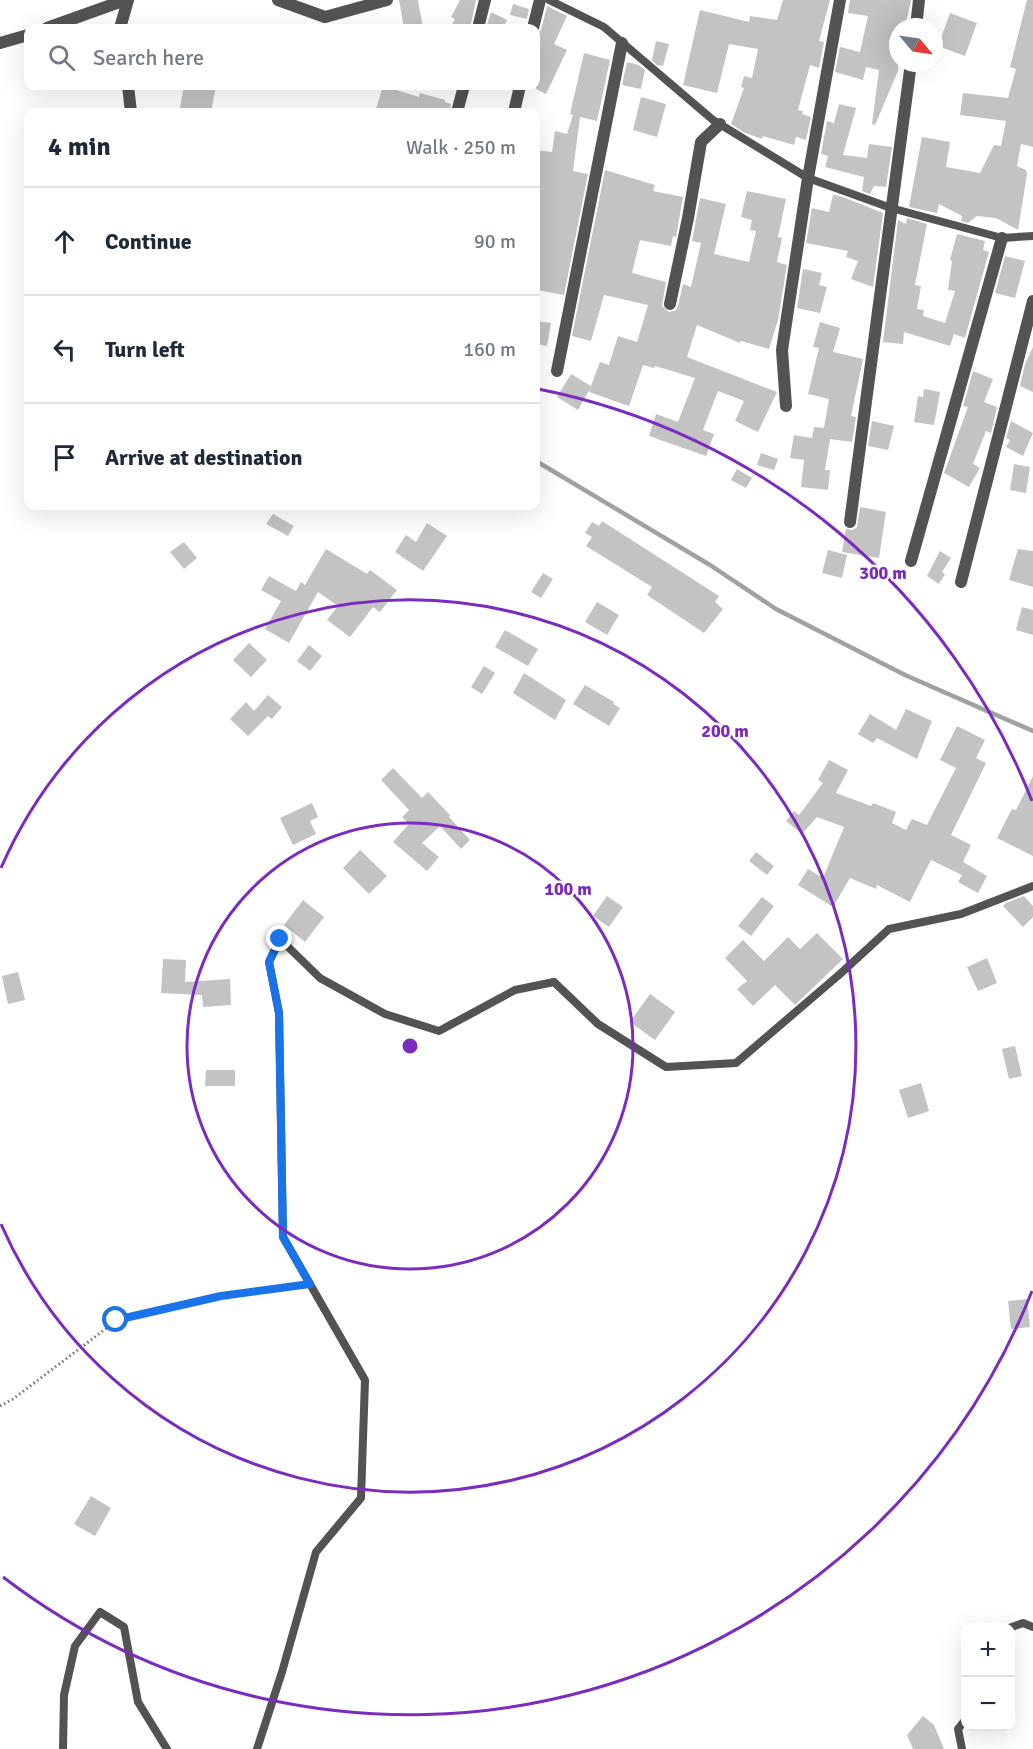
<!DOCTYPE html>
<html lang="en">
<head>
<meta charset="utf-8">
<style>
	:root { --surface:#fff; --page:#f6f6f7; --text:#1f2937; --muted:#747a83; --line:#e0e1e3 }
	body { margin:0; font-family:Signika,sans-serif; background:var(--page); color:var(--text) }
	.controls { position:absolute; right:18px; bottom:18px; display:grid; overflow:hidden; border-radius:12px; box-shadow:0 6px 24px #0002 }
	.controls button { width:54px; height:54px; display:grid; place-items:center; padding:0; border:0; border-bottom:2px solid var(--line); background:var(--surface); color:var(--text); font:30px sans-serif }
	.compass { position:absolute; left:889px; top:18px; width:54px; height:54px; border-radius:50%; background:var(--surface); box-shadow:0 6px 24px #0002; rotate:119deg }
	.stop { position:absolute; width:18px; height:18px; margin:-14px; border:4px solid #1a73e8; border-radius:50%; background:#fff }
	.stop.end { background:#1a73e8; border-color:#fff; box-shadow:0 2px 6px #0008 }
	.list { margin:0; padding:0; list-style:none }
	h2 { display:flex; justify-content:space-between; align-items:center; height:78px; margin:0; padding:0 24px; font-size:26px }
	h2 small { font-size:20px; font-weight:400; color:var(--muted) }
	.list li { display:grid; grid-template-columns:39px 1fr auto; gap:18px; align-items:center; box-sizing:border-box; height:108px; padding:0 24px; border-top:2px solid var(--line) }
	.list b { display:block; font-size:22px; white-space:nowrap }
	.list em { font-size:20px; font-style:normal; color:var(--muted) }
	.icon { flex:none; width:33px; height:33px; fill:none; stroke:currentColor; stroke-width:2; stroke-linecap:round; stroke-linejoin:round }
	.map { position:relative; flex:none; width:1033px; height:1749px; overflow:hidden }
	.search { position:absolute; background:var(--surface); box-shadow:0 6px 24px #0002; left:24px; top:24px; width:516px; height:66px; display:flex; align-items:center; gap:15px; box-sizing:border-box; padding:0 21px; border-radius:12px; color:var(--muted); font-size:22px }
	.panel { position:absolute; background:var(--surface); box-shadow:0 6px 24px #0002; left:24px; top:108px; width:516px; height:402px; border-radius:12px }
	.map>svg:first-child { display:block }
	.lines { fill:none; stroke-linecap:round; stroke-linejoin:round }
	.stream { stroke:#a1a1a1; stroke-width:4.5 }
	.building { fill:#c3c3c3 }
	.path { stroke:#757575; stroke-width:3; stroke-dasharray:1.5 3; stroke-linecap:butt }
	.service { stroke:#535353; stroke-width:8 }
	.minor { stroke:#535353; stroke-width:12 }
	.route { stroke:#1a73e8; stroke-width:8 }
	.ring { fill:none; stroke:#7b2cbf; stroke-width:3 }
	.centre { fill:#7b2cbf; stroke:#fff; stroke-width:3 }
	.ring-label { font-size:18px; text-anchor:middle; font-weight:bold; fill:#7b2cbf; stroke:#fff; stroke-width:5; stroke-linejoin:round; paint-order:stroke }
</style>
</head>
<body>
<div class="map">
<svg width="1033" height="1749" viewBox="0 0 1033 1749">
	<rect width="100%" height="100%" fill="#fff"/>
	<g class="lines">
		<path class="stream" d="M 536,461 L 710,565 L 776,609 L 905,675 L 1033,731"/>
	</g>
	<path class="building" d="M 399,0 L 418,0 L 423,28 L 404,28 Z
		M 460,0 L 476,0 L 470,28 L 450,28 L 455,19 L 451,17 Z
		M 783,0 L 830,0 L 819,41 L 824,42 L 819,68 L 810,65 L 798,110 L 803,111 L 802,114 L 811,117 L 806,140 L 796,137 L 794,145 L 763,136 L 762,139 L 745,133 L 731,124 L 744,88 L 741,87 L 744,76 L 752,78 L 758,49 L 729,44 L 717,93 L 683,85 L 700,10 L 749,22 L 750,16 L 777,20 Z
		M 850,0 L 911,0 L 905,27 L 898,27 L 898,71 L 875,125 L 872,124 L 879,70 L 866,67 L 863,80 L 835,72 L 840,47 L 860,52 L 868,16 L 848,13 Z
		M 1027,0 L 1033,0 L 1033,147 L 1021,144 L 1017,166 L 1026,170 L 1027,174 L 1018,230 L 996,218 L 977,216 L 968,223 L 961,221 L 962,216 L 939,204 L 937,213 L 909,207 L 922,137 L 950,142 L 946,167 L 980,173 L 994,145 L 1001,146 L 1006,121 L 960,115 L 963,93 L 1008,98 L 1016,69 L 1010,67 Z
		M 513,4 L 529,9 L 527,19 L 510,15 Z
		M 547,6 L 567,16 L 554,44 L 567,50 L 546,94 L 536,89 L 536,36 L 541,30 Z
		M 491,12 L 507,20 L 503,28 L 486,28 Z
		M 950,13 L 977,23 L 965,56 L 938,46 Z
		M 656,41 L 669,44 L 663,66 L 657,65 L 652,60 Z
		M 584,53 L 610,60 L 597,121 L 580,117 L 573,171 L 588,174 L 564,295 L 537,290 L 540,270 L 536,270 L 536,150 L 552,152 L 555,131 L 567,134 L 573,115 L 570,114 Z
		M 627,62 L 639,65 L 645,70 L 641,89 L 622,85 Z
		M 184,86 L 216,86 L 211,112 L 179,112 Z
		M 383,86 L 419,97 L 420,93 L 445,100 L 445,102 L 451,104 L 449,112 L 375,112 Z
		M 641,97 L 666,104 L 657,137 L 633,130 Z
		M 839,104 L 856,108 L 843,155 L 867,158 L 869,144 L 892,147 L 886,187 L 874,186 L 870,194 L 862,191 L 864,177 L 825,167 L 828,156 L 821,154 L 827,121 L 834,123 Z
		M 605,170 L 655,185 L 653,191 L 683,197 L 676,237 L 673,236 L 671,246 L 640,240 L 632,273 L 666,282 L 662,306 L 669,312 L 676,310 L 678,306 L 683,284 L 691,287 L 701,243 L 692,241 L 700,198 L 726,204 L 714,254 L 749,262 L 756,231 L 750,230 L 752,220 L 741,217 L 747,191 L 786,199 L 778,237 L 782,238 L 777,262 L 787,265 L 778,320 L 769,349 L 741,341 L 740,343 L 697,325 L 687,357 L 777,392 L 758,432 L 735,421 L 744,401 L 718,391 L 703,430 L 714,434 L 706,456 L 649,436 L 656,414 L 678,422 L 695,378 L 655,366 L 654,368 L 643,365 L 629,406 L 589,392 L 591,387 L 578,410 L 557,397 L 571,374 L 591,386 L 600,362 L 609,365 L 618,336 L 637,342 L 648,305 L 604,295 L 591,341 L 572,336 Z
		M 833,195 L 843,197 L 883,213 L 873,287 L 851,279 L 858,261 L 846,257 L 848,251 L 806,243 L 812,208 L 829,212 Z
		M 907,218 L 927,224 L 915,285 L 921,286 L 917,309 L 924,310 L 923,316 L 945,323 L 955,291 L 948,290 L 952,261 L 950,260 L 957,234 L 985,241 L 983,250 L 989,252 L 965,338 L 954,334 L 950,346 L 904,332 L 903,344 L 883,342 L 898,220 L 906,224 Z
		M 1005,256 L 1025,261 L 1015,298 L 995,293 Z
		M 803,269 L 822,273 L 819,285 L 827,287 L 820,313 L 797,308 Z
		M 536,321 L 551,323 L 547,346 L 536,344 Z
		M 820,322 L 840,328 L 833,352 L 863,359 L 851,416 L 856,417 L 852,442 L 830,439 L 825,470 L 830,470 L 828,490 L 801,487 L 804,460 L 790,458 L 794,435 L 812,438 L 814,427 L 824,428 L 829,399 L 808,394 L 819,348 L 813,347 Z
		M 1033,347 L 1033,392 L 1020,386 L 1025,364 Z
		M 973,371 L 993,379 L 984,402 L 997,407 L 991,433 L 986,431 L 973,464 L 980,468 L 969,487 L 944,473 L 968,407 L 963,406 Z
		M 924,389 L 940,392 L 934,425 L 914,422 L 918,396 L 923,397 Z
		M 872,421 L 894,426 L 888,450 L 868,446 Z
		M 1011,421 L 1033,433 L 1023,456 L 1006,447 L 1010,440 L 1006,438 Z
		M 761,453 L 778,459 L 774,470 L 757,465 Z
		M 1014,464 L 1030,467 L 1026,493 L 1010,490 Z
		M 737,469 L 752,478 L 746,488 L 731,480 Z
		M 860,507 L 886,512 L 879,558 L 842,552 L 846,529 L 853,530 L 857,527 Z
		M 273,514 L 294,526 L 288,536 L 266,524 Z
		M 602,521 L 719,596 L 715,602 L 723,609 L 704,633 L 647,595 L 652,587 L 586,546 L 592,537 L 585,533 L 592,522 L 599,526 Z
		M 427,523 L 447,536 L 423,571 L 395,552 L 406,535 L 416,542 Z
		M 184,542 L 197,558 L 184,569 L 170,552 Z
		M 326,549 L 367,574 L 370,570 L 397,590 L 380,612 L 373,607 L 350,637 L 327,620 L 338,606 L 318,592 L 289,643 L 265,629 L 281,601 L 261,590 L 269,576 L 296,591 L 301,582 L 305,585 Z
		M 1018,549 L 1033,551 L 1033,587 L 1009,580 Z
		M 828,550 L 847,555 L 842,578 L 822,573 Z
		M 940,551 L 951,558 L 942,572 L 945,574 L 939,584 L 927,576 Z
		M 543,573 L 553,579 L 541,598 L 531,592 Z
		M 597,602 L 619,615 L 607,635 L 585,622 Z
		M 1022,607 L 1033,610 L 1033,635 L 1016,630 Z
		M 505,630 L 538,649 L 528,666 L 495,647 Z
		M 249,643 L 267,660 L 251,677 L 233,660 Z
		M 309,645 L 322,656 L 310,671 L 297,661 Z
		M 484,666 L 495,673 L 482,694 L 471,687 Z
		M 524,673 L 566,700 L 555,720 L 513,693 Z
		M 585,685 L 614,702 L 613,704 L 620,708 L 609,726 L 573,704 Z
		M 268,695 L 282,707 L 272,719 L 268,716 L 248,736 L 230,719 L 246,702 L 254,711 Z
		M 906,709 L 932,721 L 917,759 L 877,738 L 873,743 L 858,734 L 870,714 L 896,730 Z
		M 957,726 L 985,740 L 976,758 L 986,763 L 951,835 L 971,845 L 963,862 L 987,876 L 978,893 L 958,882 L 962,875 L 931,860 L 910,902 L 877,885 L 876,889 L 850,878 L 833,907 L 798,885 L 808,869 L 823,878 L 844,827 L 817,817 L 802,834 L 786,821 L 794,811 L 799,815 L 823,783 L 818,780 L 829,760 L 848,770 L 836,793 L 871,806 L 873,803 L 896,812 L 892,823 L 906,830 L 912,819 L 927,825 L 956,768 L 940,760 Z
		M 393,768 L 422,798 L 428,792 L 450,815 L 449,817 L 470,840 L 461,849 L 440,826 L 422,843 L 439,857 L 427,871 L 393,842 L 409,824 L 402,817 L 409,810 L 381,780 Z
		M 1033,776 L 1033,856 L 997,838 L 1012,809 L 1016,810 Z
		M 312,803 L 318,817 L 310,821 L 316,834 L 293,845 L 280,818 Z
		M 360,850 L 387,876 L 369,894 L 343,868 Z
		M 756,852 L 774,866 L 767,875 L 749,861 Z
		M 607,896 L 623,907 L 609,927 L 593,916 Z
		M 1024,896 L 1033,906 L 1033,917 L 1023,927 L 1003,906 L 1006,903 Z
		M 762,897 L 774,906 L 751,936 L 738,926 Z
		M 303,900 L 324,917 L 305,942 L 284,925 Z
		M 817,933 L 843,959 L 795,1005 L 775,985 L 753,1006 L 737,989 L 747,981 L 725,958 L 743,940 L 764,961 L 788,937 L 800,949 Z
		M 987,958 L 997,983 L 978,991 L 967,967 Z
		M 163,959 L 186,960 L 185,982 L 230,979 L 231,1005 L 203,1007 L 202,995 L 161,993 Z
		M 18,972 L 25,1000 L 8,1004 L 2,976 Z
		M 650,994 L 675,1012 L 655,1040 L 630,1022 Z
		M 1015,1046 L 1022,1076 L 1009,1079 L 1002,1049 Z
		M 206,1070 L 235,1070 L 235,1086 L 205,1086 Z
		M 921,1083 L 929,1111 L 908,1118 L 899,1090 Z
		M 1027,1299 L 1030,1327 L 1011,1329 L 1008,1301 Z
		M 91,1496 L 111,1508 L 95,1536 L 74,1524 Z
		M 923,1716 L 934,1725 L 944,1749 L 913,1749 L 907,1735 Z"/>
	<g class="lines">
		<path class="path" d="M 0,1406 L 13,1399 L 116,1321 L 221,1296 L 299,1286"/>
		<path class="service" d="M 549,0 L 604,27 L 713,120 L 808,178 L 891,208 L 1002,238 L 1033,236
			M 1009,1628 L 1023,1623 L 1033,1627
			M 63,1749 L 64,1695 L 75,1646 L 100,1612 L 124,1627 L 138,1702 L 167,1749
			M 257,1749 L 282,1672 L 316,1552 L 361,1498 L 365,1380 L 283,1237 L 279,1013 L 269,962 L 280,939 L 320,978 L 385,1014 L 439,1031 L 515,990 L 554,982 L 598,1024 L 666,1067 L 736,1063 L 840,974 L 889,929 L 961,914 L 1033,886
			M 962,1749 L 958,1729 L 966,1719"/>
		<path class="minor" d="M 278,0 L 325,17 L 387,0
			M 916,27 L 919,0
			M 47,28 L 125,0
			M 120,28 L 128,0
			M 478,28 L 485,0
			M 533,28 L 540,0
			M 0,43 L 28,35
			M 128,86 L 131,112
			M 457,112 L 464,86
			M 514,112 L 520,86
			M 670,304 L 688,218 L 701,142 L 720,124
			M 557,371 L 622,43
			M 786,406 L 782,350 L 808,178 L 840,0
			M 850,522 L 911,63
			M 911,561 L 1002,238
			M 961,582 L 1033,301"/>
	</g>
	<g class="lines">
		<path class="route" d="M 116,1320 L 221,1296 L 310,1284 L 283,1237 L 279,1013 L 269,962 L 280,939"/>
	</g>
	<g class="ring">
		<circle cx="410" cy="1046" r="223"/>
		<path d="M1 868A446 446 0 1 1 1 1224"/>
		<path d="M1032 1291A669 669 0 0 1 3 1577M538 389A669 669 0 0 1 1032 801"/>
	</g>
	<circle cx="410" cy="1046" r="9" class="centre"/>
	<g class="ring-label">
		<text x="883" y="579">300 m</text>
		<text x="725" y="737">200 m</text>
		<text x="568" y="895">100 m</text>
	</g>
</svg>
<div class="controls">
<button>+</button>
<button>−</button>
</div>
<svg class="compass" viewBox="-18 -18 36 36"><path d="M0-13l5 13h-10z" fill="#e53935"/><path d="M0 13l5-13h-10z" fill="#747a83"/></svg>
<div class="stop" style="left:116px;top:1320px"></div>
<div class="stop end" style="left:280px;top:939px"></div>
<div class="search"><svg class="icon" aria-label="search" viewBox="0 0 24 24"><circle cx="10" cy="10" r="6"/><path d="M15 15l6 6"/></svg>Search here</div>
<section class="panel">
<h2>4 min<small>Walk · 250 m</small></h2>
<ul class="list">
<li><svg class="icon" aria-label="ahead" viewBox="0 0 24 24"><path d="M12 20V5M6 11l6-6 6 6"/></svg><div><b>Continue</b></div><em>90 m</em></li>
<li><svg class="icon" aria-label="left" viewBox="0 0 24 24"><path d="M17 20v-9H6M10 6l-5 5 5 5"/></svg><div><b>Turn left</b></div><em>160 m</em></li>
<li><svg class="icon" aria-label="arrive" viewBox="0 0 24 24"><path d="M6 21V4h12l-3 4 3 4H6"/></svg><div><b>Arrive at destination</b></div></li>
</ul>
</section>
</div>
</body>
</html>
